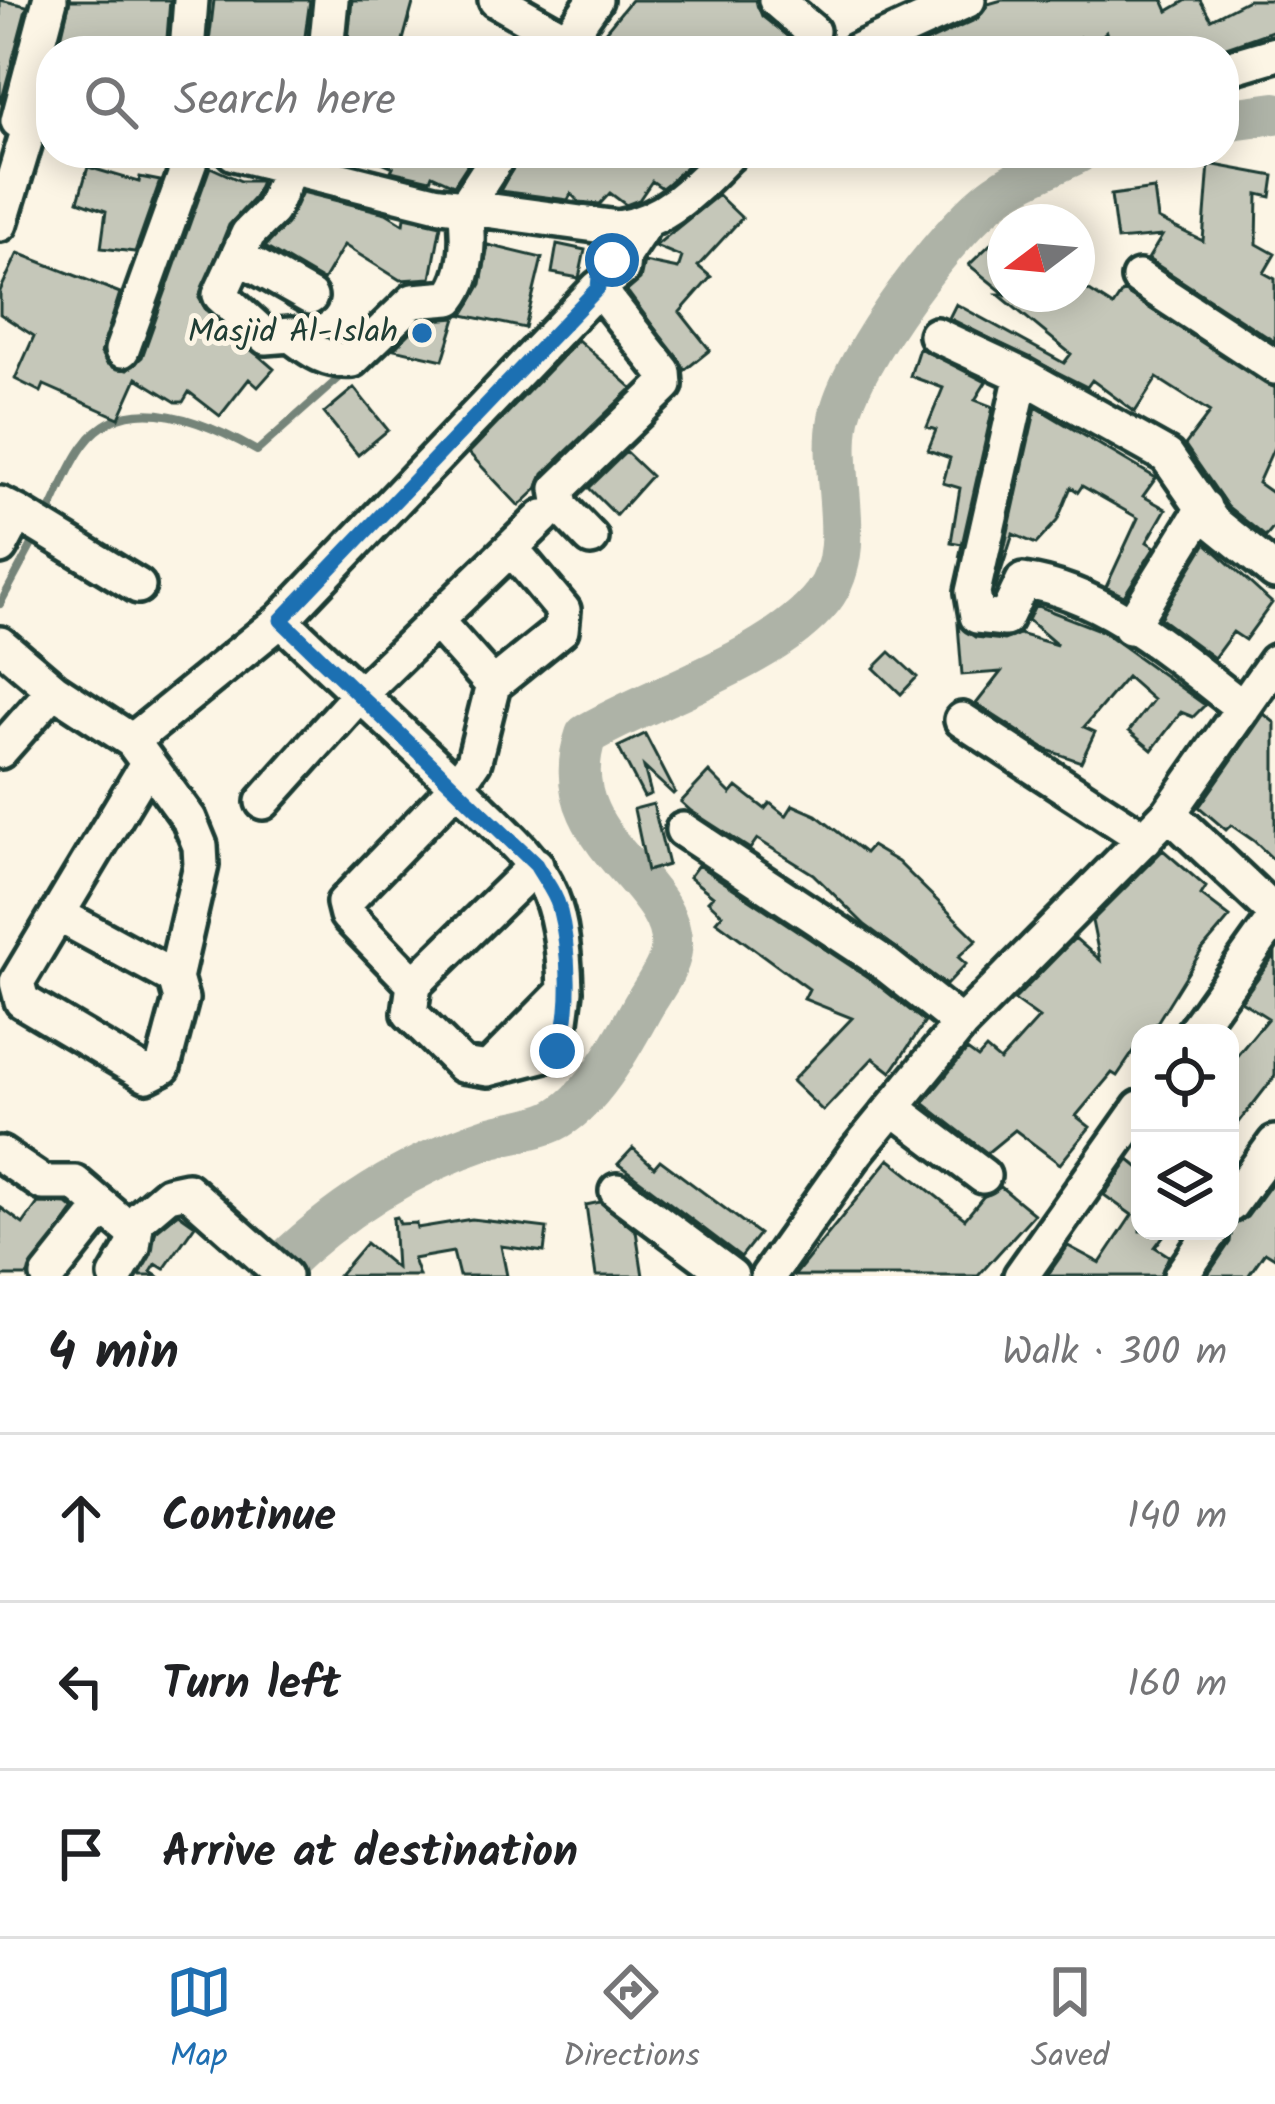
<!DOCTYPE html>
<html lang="en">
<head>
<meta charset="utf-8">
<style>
	:root { --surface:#fff; --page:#f6f6f6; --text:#202124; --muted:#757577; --line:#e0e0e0; --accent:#1f6fb2 }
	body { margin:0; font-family:Kalam,sans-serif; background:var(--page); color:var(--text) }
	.controls { position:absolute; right:36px; bottom:36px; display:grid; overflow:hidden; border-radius:24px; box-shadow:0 6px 30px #0003 }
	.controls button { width:108px; height:108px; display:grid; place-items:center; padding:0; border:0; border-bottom:3px solid var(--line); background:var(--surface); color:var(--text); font:60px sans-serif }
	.compass { position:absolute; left:987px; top:204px; width:108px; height:108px; border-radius:50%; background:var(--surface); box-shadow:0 6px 30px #0003; rotate:254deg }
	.stop { position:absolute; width:36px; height:36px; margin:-27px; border:9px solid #1f6fb2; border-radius:50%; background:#fff }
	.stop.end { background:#1f6fb2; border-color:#fff; box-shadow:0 3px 12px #0008 }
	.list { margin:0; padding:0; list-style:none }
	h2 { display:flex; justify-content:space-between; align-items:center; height:156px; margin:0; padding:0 48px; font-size:51px }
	h2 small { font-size:39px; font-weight:400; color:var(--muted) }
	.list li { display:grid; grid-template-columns:78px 1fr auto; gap:36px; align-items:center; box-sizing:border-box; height:168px; padding:0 48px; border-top:3px solid var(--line) }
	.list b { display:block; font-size:45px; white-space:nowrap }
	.list em { font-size:39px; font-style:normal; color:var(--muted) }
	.icon { flex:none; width:66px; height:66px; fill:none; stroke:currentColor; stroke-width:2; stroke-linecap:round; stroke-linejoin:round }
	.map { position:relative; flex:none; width:1275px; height:1276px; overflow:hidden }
	.search { position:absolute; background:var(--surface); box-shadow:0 6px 30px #0003; left:36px; right:36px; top:36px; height:132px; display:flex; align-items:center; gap:30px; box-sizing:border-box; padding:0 42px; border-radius:48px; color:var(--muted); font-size:45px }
	.sheet { height:660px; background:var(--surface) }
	nav { display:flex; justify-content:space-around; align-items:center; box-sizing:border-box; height:168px; border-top:3px solid var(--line); background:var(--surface); font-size:33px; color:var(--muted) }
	nav a { display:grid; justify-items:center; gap:6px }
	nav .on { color:var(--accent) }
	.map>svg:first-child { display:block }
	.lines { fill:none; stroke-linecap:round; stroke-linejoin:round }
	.stream { stroke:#758479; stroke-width:8 }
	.river { stroke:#aeb3a7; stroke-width:42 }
	.building { fill:#c5c7b9; stroke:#1f3d34; stroke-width:3 }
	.minor-casing { stroke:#1f3d34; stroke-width:42 }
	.minor { stroke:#fcf5e5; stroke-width:33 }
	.route { stroke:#1f6fb2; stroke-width:15 }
	.poi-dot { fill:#1f6fb2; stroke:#fcf5e5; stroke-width:4.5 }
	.labels { text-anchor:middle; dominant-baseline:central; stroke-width:10; stroke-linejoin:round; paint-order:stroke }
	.poi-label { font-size:33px; fill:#1f3d34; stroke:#fcf5e5; text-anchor:end }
</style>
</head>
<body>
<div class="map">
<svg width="1275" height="1276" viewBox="0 0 1275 1276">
	<rect width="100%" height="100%" fill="#fcf5e5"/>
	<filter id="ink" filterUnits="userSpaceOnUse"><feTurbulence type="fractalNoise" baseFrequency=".00833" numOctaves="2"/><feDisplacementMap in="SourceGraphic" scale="24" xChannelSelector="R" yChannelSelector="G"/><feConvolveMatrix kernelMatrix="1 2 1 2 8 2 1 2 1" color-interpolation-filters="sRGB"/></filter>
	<g filter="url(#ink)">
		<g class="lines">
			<path class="stream" d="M 49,513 C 60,491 69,465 84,445 C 126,386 208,423 257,451 L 347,371
				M 0,604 L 36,537"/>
			<path class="river" d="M 1224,120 L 1275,113
				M 270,1276 C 333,1212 405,1166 491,1137 C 511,1131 534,1130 553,1121 C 591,1103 623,1043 642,1008 C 651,992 669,969 671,951 C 679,880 550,841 586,735 C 653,695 774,660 823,597 C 860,549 828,476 839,419 C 849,361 953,221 1003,190 C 1025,175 1053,165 1077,153"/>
		</g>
		<path class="building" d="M 0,0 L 27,6 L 1,103 L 0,102 Z
			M 70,0 L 170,0 L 166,51 L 58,51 Z
			M 214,0 L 310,0 L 303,51 L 208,51 Z
			M 352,0 L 414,0 L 400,51 L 364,51 L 348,41 Z
			M 631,0 L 756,0 L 762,16 L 806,51 L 589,51 Z
			M 1002,0 L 1163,0 L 1168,11 L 1187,0 L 1200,0 L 1211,19 L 1248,0 L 1275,0 L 1275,30 L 1215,51 L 1122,51 L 1119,45 L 1112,48 L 1106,32 L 1089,47 L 1080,37 L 1065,51 L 907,51 L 977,19 L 988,4 Z
			M 361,153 L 475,153 L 454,185 L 432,175 L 430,180 L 391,171 L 393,167 Z
			M 521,153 L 701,153 L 667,184 L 662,188 L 652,181 L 639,200 L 626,205 L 610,193 L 600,204 L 579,202 L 571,194 L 568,200 L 500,191 Z
			M 1209,164 L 1274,176 L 1271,197 L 1258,194 L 1257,244 L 1275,254 L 1264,273 L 1275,279 L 1275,342 L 1148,259 L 1162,236 L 1117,240 L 1111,195 L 1154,189 L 1158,219 L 1203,241 Z
			M 88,167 L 139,182 L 140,177 L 160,181 L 135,252 L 101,248 L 106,211 L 78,201 Z
			M 210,167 L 241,181 L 261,181 L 254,198 L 229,225 L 199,298 L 206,310 L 274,369 L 258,387 L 249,379 L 220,416 L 189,392 L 183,402 L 176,402 L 137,378 L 119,418 L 44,385 L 41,392 L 15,379 L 34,336 L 0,314 L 0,291 L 18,253 L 120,293 L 101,353 L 107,364 L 127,370 L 142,357 Z
			M 302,192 L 386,213 L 404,224 L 405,217 L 441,225 L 431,278 L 400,280 L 344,245 L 323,281 L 265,247 L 287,224 Z
			M 718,195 L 742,218 L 698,266 L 711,277 L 680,312 L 710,350 L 685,370 L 627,291 L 640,280 L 644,262 L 678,269 L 682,257 L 655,246 Z
			M 1005,230 L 1005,294 L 969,265 Z
			M 557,244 L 585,250 L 579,278 L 552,273 Z
			M 488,245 L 542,258 L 525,328 L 463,315 L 481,284 Z
			M 1077,283 L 1113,306 L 1123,291 L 1275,388 L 1275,445 L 1258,483 L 1275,495 L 1275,526 L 1266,537 L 1228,507 L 1185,445 L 1210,412 L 1157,378 L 1135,412 L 1092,380 L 1087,387 L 949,318 L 956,304 L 1064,363 L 1071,354 L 998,294 L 1077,294 Z
			M 456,318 L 443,360 L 394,349 L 422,321 Z
			M 578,340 L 632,388 L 543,474 L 537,489 L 519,506 L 469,453 Z
			M 919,348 L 986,382 L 975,400 L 993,407 L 959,558 L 962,544 L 951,542 L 960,488 L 943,483 L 950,458 L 928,450 L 936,430 L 927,427 L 943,388 L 910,376 Z
			M 354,388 L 388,430 L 358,455 L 324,413 Z
			M 1036,407 L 1156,478 L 1143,496 L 1166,509 L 1147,542 L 1155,547 L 1124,596 L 1106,587 L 1138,518 L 1082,486 L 1078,492 L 1071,487 L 1057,521 L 1036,544 L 1013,534 L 995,590 Z
			M 626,452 L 651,476 L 616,515 L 589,488 Z
			M 1206,543 L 1272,603 L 1245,640 L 1233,632 L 1214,658 L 1160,618 Z
			M 1035,605 L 1102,631 L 1205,705 L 1193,717 L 1181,712 L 1152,750 L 1129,731 L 1153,700 L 1127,677 L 1084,727 L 1095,732 L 1081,762 L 1047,750 L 976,704 L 1001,672 L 962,675 L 958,624 L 975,637 L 1004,640 L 1019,634 L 1057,645 L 1028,620 Z
			M 890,652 L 917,677 L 901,694 L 874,668 Z
			M 1264,714 L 1275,723 L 1275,861 L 1254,841 L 1231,825 L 1226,830 L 1199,807 Z
			M 645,734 L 675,792 L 673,794 L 644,767 L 651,794 L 644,797 L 618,747 Z
			M 709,772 L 731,794 L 737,787 L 765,809 L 770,803 L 786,816 L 793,805 L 816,815 L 865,853 L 871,846 L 898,862 L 977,940 L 958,957 L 966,964 L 946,985 L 865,925 L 813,874 L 757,839 L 750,849 L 691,811 L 681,802 Z
			M 653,804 L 668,865 L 647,871 L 634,809 Z
			M 1163,850 L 1206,887 L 1201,895 L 1230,917 L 1202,950 L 1153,1029 L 1140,1033 L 1140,1042 L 1117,1076 L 1112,1073 L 1076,1116 L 1090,1127 L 1060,1164 L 1015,1130 L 987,1153 L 923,1103 L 967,1050 L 978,1058 L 986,1049 L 1000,1061 L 1039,1018 L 1014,1000 L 1075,938 L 1100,960 L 1092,921 Z
			M 698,865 L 872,980 L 925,1022 L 891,1072 L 873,1058 L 823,1111 L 792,1081 L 852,1018 L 804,999 L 809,989 L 716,921 L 722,914 L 708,901 L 713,896 L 689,877 Z
			M 1275,954 L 1275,1076 L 1230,1134 L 1230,1064 L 1268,1018 L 1241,1001 Z
			M 633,1148 L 654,1167 L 660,1160 L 759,1234 L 741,1257 L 618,1164 Z
			M 889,1159 L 965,1219 L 983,1197 L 1001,1187 L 1034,1214 L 978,1276 L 794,1276 Z
			M 1129,1160 L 1140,1169 L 1140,1231 L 1167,1231 L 1155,1247 L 1169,1256 L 1160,1276 L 1047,1276 L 1068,1246 L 1100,1263 L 1132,1215 L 1104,1195 Z
			M 1275,1179 L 1275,1258 L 1265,1252 L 1248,1276 L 1207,1276 L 1230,1242 L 1232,1225 L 1247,1217 Z
			M 600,1202 L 636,1231 L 643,1276 L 596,1276 L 586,1205 Z
			M 38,1203 L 67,1204 L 74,1210 L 27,1276 L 0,1276 L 0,1207 L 23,1224 Z
			M 178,1213 L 195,1225 L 164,1269 L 156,1264 L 151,1272 L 157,1276 L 140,1276 L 156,1231 Z
			M 397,1217 L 400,1224 L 416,1223 L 417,1228 L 472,1219 L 547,1228 L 544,1252 L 501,1246 L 507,1276 L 459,1276 L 453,1252 L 413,1259 L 419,1276 L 338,1276 L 366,1243 L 396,1268 L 393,1218 Z"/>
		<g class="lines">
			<g class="minor-casing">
				<path id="minor" d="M 496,0 L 565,39
					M 776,0 L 812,31
					M 187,51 L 191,0
					M 326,51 L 331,0
					M 559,51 L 595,0
					M 856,51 L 968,0
					M 1231,67 L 1275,54
					M 18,121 L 50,0
					M 234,153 L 434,203 L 618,228 C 666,221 697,187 730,153
					M 291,164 L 272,210 L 248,234 L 220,295 L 266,337 L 291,335 C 311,350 326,362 352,360 L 413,301 L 450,298 C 469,274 469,237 465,207 L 500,153
					M 0,224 L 30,125
					M 238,256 L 310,297
					M 1139,278 L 1275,367
					M 936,335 L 1022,375 L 1167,456 L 1212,521 L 1275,572
					M 122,350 L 193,153
					M 1022,375 L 973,592 L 977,616 L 1005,619 L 1023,581 C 1106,592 1179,659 1243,708
					M 0,504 L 18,513 L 0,547
					M 18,513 L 138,586
					M 591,538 L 561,507 L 558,489 L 665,385 L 664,372 L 598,288
					M 511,548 L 543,517
					M 436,621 L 493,685
					M 1130,627 L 1204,507
					M 0,644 L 54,690
					M 962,720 L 1145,839
					M 132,741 L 189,819 L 200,846 L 201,865 L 175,978 L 181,999 L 163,1067 L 147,1075 L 22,1001 L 17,982 L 148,763
					M 0,751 L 54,690 L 132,741 L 281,620
					M 263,802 L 359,695 L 511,548 L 563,610 L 561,630 L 493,685 L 474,761 L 457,786 C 536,865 562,873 565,991 L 488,1069 L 462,1065 L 410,1013 L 414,984 L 347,915 L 344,903 L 457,786 L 281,620 L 598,288 L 622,269 L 623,256 L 644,224
					M 1169,813 L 1275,913
					M 683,830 L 884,963 L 961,1024
					M 59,915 L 175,978
					M 414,984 L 536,865
					M 1193,1033 L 1275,918
					M 488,1069 L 557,1051 L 565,991
					M 893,1108 L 983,1176
					M 0,1154 L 43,1183 L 75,1183 L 128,1228 L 168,1194 L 187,1190 L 284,1276
					M 617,1191 L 731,1276
					M 1230,1205 L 1275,1143
					M 48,1276 L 103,1207
					M 116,1276 L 133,1247 L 136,1226
					M 768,1276 L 857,1151 L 961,1024 L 1169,813 L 1275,662
					M 1021,1276 L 1140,1108
					M 1181,1276 L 1212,1231"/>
			</g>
			<use href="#minor" class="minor"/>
		</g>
	</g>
	<g class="lines" filter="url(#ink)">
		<path class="route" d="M 557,1051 C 574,1015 569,946 559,907 C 555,892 543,878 536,865 L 281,620 L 598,288 L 599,276 L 612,260"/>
	</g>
	<circle class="poi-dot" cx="422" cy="333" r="12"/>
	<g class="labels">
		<g class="poi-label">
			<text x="398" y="333">Masjid Al-Islah</text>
		</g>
	</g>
</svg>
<div class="controls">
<button><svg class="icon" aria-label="locate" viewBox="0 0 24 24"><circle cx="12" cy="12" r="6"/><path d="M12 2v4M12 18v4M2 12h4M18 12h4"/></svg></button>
<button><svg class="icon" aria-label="layers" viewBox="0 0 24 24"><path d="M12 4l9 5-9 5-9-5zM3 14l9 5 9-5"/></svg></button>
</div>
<svg class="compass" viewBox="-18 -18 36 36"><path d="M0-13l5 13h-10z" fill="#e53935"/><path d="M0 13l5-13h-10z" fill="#757577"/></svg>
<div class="stop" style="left:612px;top:260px"></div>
<div class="stop end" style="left:557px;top:1051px"></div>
<div class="search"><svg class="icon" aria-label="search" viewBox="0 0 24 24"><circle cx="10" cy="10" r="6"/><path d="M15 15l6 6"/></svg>Search here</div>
</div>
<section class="sheet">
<h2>4 min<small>Walk · 300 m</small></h2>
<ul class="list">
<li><svg class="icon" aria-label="ahead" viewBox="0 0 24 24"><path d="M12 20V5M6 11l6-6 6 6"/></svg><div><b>Continue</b></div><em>140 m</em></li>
<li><svg class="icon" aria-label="left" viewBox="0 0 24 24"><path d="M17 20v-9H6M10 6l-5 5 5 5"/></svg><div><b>Turn left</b></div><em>160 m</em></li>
<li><svg class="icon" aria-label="arrive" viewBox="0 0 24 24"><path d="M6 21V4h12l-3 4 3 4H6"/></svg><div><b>Arrive at destination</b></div></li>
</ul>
</section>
<nav>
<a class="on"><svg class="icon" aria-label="map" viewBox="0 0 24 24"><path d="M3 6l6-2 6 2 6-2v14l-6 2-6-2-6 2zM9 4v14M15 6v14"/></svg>Map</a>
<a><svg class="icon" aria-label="directions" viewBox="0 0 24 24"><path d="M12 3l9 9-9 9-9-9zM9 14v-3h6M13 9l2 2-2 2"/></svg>Directions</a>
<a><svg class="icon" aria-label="saved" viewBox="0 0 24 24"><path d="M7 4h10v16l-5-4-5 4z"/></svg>Saved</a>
</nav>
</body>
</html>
